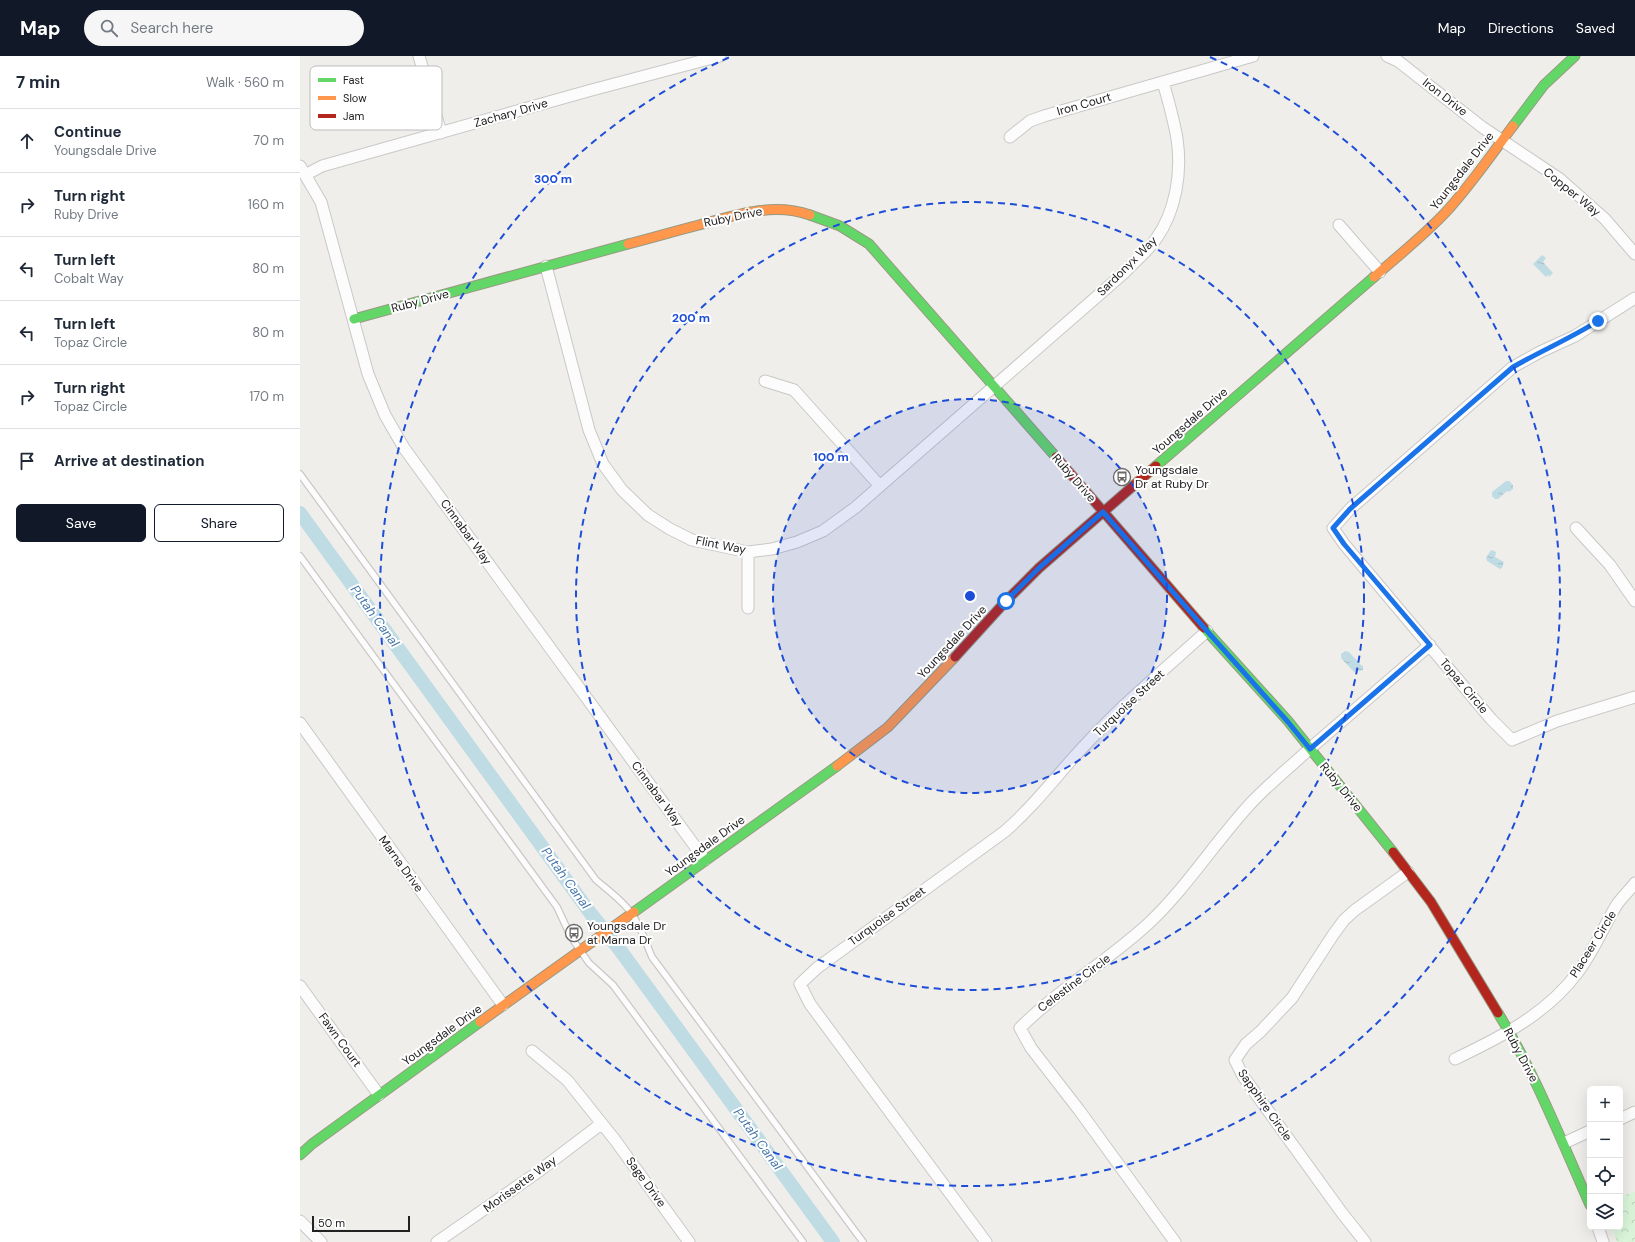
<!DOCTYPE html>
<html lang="en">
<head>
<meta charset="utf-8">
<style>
	:root { --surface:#fff; --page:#f6f6f7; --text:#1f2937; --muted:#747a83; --line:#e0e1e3; --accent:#111827 }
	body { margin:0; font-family:"DM Sans",sans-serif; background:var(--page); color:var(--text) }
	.controls { position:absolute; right:12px; bottom:12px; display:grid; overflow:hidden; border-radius:6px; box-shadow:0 4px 16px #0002 }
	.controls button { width:36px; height:36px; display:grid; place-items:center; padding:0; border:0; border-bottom:1px solid var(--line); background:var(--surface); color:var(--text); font:20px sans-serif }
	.scale { position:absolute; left:12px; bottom:10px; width:98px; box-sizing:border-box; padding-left:4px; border:2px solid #222; border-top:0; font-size:11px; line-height:14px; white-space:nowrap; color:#222; -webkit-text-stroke:3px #fff; paint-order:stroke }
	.stop { position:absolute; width:12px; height:12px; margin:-9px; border:3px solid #1a73e8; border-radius:50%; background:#fff }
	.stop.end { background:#1a73e8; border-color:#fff; box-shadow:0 1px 4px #0008 }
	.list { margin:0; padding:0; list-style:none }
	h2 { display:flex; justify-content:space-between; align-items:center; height:52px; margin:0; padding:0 16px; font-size:17px }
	h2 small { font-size:13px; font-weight:400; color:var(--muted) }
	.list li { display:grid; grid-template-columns:26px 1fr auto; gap:12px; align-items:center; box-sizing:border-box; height:64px; padding:0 16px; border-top:1px solid var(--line) }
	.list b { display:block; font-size:15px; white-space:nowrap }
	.list p { margin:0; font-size:13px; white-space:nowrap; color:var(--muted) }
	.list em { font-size:13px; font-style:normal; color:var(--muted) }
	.actions { display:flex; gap:8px; padding:12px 16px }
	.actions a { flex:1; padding:9px 0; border:1px solid var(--accent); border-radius:6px; text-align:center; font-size:14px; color:var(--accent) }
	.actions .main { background:var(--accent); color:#fff }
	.icon { flex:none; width:22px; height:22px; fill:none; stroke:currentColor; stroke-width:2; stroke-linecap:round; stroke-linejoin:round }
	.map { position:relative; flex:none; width:1335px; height:1186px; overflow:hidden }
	header { display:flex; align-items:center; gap:24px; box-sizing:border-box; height:56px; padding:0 20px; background:var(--accent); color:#fff }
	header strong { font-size:19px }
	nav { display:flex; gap:22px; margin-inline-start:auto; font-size:14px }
	.search { width:280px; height:36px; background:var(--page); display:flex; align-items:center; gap:10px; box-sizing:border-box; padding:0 14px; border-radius:22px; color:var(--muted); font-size:15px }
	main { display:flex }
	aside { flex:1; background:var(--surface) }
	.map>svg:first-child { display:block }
	.park { fill:url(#park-crowns) }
	.water { fill:url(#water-ripples) }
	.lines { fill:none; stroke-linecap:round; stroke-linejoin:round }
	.canal { stroke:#bfdbe3; stroke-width:14 }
	.lane-casing { stroke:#c9c8c7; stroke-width:8 }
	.street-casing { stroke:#c9c8c7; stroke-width:13 }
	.fast-casing { stroke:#999a82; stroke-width:11 }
	.slow-casing { stroke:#999a82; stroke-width:11 }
	.jam-casing { stroke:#999a82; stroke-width:11 }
	.lane { stroke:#fdfcfc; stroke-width:5.5 }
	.street { stroke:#fdfcfc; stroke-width:11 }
	.fast { stroke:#63d668; stroke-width:9 }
	.slow { stroke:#ff974d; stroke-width:9 }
	.jam { stroke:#b3261e; stroke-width:9 }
	.route { stroke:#1a73e8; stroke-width:5 }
	.ring { fill:none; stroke:#1d4ed8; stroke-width:2; stroke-dasharray:7 5 }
	.labels { text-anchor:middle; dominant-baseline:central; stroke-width:4; stroke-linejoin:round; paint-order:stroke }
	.street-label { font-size:12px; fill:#222; stroke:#fff }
	.poi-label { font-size:12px; fill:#222; stroke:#fff; text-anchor:start }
	.water-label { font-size:13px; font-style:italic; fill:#4a7aab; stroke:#fff }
	.key { fill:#fff; stroke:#bdbdbd; stroke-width:1 }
	.key-label { font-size:11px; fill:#222 }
	.centre { fill:#1d4ed8; stroke:#fff; stroke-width:2 }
	.ring-label { font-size:12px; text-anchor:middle; font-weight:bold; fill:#1d4ed8; stroke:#fff; stroke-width:4; stroke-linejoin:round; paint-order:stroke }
</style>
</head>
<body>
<header>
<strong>Map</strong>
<div class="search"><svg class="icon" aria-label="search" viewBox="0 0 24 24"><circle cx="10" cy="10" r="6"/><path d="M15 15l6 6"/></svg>Search here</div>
<nav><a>Map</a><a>Directions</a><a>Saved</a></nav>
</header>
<main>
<aside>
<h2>7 min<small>Walk · 560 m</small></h2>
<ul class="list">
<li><svg class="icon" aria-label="ahead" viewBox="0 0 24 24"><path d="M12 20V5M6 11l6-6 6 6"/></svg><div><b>Continue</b><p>Youngsdale Drive</p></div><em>70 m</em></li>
<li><svg class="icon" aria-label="right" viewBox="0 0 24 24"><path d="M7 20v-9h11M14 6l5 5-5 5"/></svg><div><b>Turn right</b><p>Ruby Drive</p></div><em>160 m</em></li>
<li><svg class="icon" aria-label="left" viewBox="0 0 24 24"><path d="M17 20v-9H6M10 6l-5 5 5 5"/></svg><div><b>Turn left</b><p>Cobalt Way</p></div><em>80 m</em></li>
<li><svg class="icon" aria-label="left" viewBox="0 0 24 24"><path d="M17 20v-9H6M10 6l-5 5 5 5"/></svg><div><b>Turn left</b><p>Topaz Circle</p></div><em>80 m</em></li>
<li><svg class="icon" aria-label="right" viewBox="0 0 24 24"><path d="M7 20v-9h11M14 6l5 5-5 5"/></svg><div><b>Turn right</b><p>Topaz Circle</p></div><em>170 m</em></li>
<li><svg class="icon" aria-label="arrive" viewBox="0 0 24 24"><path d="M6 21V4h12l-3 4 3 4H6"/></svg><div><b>Arrive at destination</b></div></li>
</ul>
<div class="actions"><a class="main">Save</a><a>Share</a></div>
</aside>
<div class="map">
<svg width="1335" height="1186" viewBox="0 0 1335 1186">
	<defs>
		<pattern id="park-crowns" width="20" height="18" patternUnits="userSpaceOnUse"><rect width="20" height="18" fill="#daf5da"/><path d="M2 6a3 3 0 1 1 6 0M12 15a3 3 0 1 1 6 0" fill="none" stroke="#bbd2bb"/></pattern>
		<pattern id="water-ripples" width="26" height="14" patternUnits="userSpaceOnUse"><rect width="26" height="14" fill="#bfdbe3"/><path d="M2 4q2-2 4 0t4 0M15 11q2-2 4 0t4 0" fill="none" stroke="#a4bcc2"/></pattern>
	</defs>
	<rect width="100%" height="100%" fill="#f0eeeb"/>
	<path class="park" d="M 1335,1136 L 1335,1186 L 1317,1186 L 1312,1171 L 1320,1171 L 1320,1140 Z"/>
	<path class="water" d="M 1242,199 L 1246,202 L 1243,206 L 1253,217 L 1249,221 L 1248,219 L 1246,221 L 1233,208 Z
		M 1206,425 L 1209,425 L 1213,429 L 1213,433 L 1209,436 L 1207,435 L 1198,443 L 1195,443 L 1192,440 L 1192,436 Z
		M 1191,494 L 1196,496 L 1195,501 L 1204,506 L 1202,512 L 1200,513 L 1187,505 L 1186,502 Z
		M 1045,595 L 1049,596 L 1061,609 L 1063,610 L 1063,614 L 1054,616 L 1041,602 L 1041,598 Z"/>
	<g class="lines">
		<path class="canal" d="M 0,457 L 291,858 L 320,894 L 533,1186"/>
		<g class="lane-casing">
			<path id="lane" d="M 0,418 L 296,824 C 309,835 323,845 332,858 C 341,871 346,887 352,901 L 563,1186
				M 0,500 L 257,851 L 271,881 L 289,907 L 313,929 L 503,1186"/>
		</g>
		<g class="street-casing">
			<path id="street" d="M 119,0 L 141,77
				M 1087,0 L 1098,5 L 1182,71 L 1260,123 L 1305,163 L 1335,198
				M 710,81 L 730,65 L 744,60 L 953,0
				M 0,110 L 21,146 L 68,318 L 85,359 L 104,392 L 405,804
				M 5,119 L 22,110 L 288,35 L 420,0
				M 1039,169 L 1080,216
				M 246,210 L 289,374 L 303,408 L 322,434 L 348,459 L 370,473 L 392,484 L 448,496 L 472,493 L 497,486 L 523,475 L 556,451 L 825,216 C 835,205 848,195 856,183 C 876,155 882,116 877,83 C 874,64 868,44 863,26
				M 1335,242 L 1275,280 L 1240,296 L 1213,311 L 1050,453 L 1033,472 L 1044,488 L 1191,663 L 1212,684 L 1257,665 L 1335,641
				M 465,325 L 494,334 L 580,430
				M 1276,472 L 1310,509 L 1335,545
				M 448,496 L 448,552
				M 0,667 L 203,949
				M 0,930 L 79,1039
				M 232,995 L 267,1024 L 315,1084 L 389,1186
				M 1155,1003 C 1201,981 1247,958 1278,916 C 1293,896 1303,872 1316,850 C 1321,842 1329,835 1335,827
				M 1320,1063 L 1335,1056
				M 1264,1087 L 1290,1075
				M 0,1165 L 21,1186
				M 1298,1171 L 1303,1186
				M 137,1186 L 235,1118 L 301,1068
				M 686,1186 L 510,948 L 500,928 L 517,912 L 704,776 C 736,749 758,717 787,687 C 824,647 866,612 907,575
				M 875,1186 L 779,1054 L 731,992 L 720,972 C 759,933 808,905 849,867 C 887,831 915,786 951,747 C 970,727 992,709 1013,690 C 1052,656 1091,623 1130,589
				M 1065,1186 L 1042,1157 L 943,1020 L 935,1004 L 946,988 L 960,976 L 992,942 L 1033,879 L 1044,864 L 1055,854 L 1108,816"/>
		</g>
		<g class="fast-casing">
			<path id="fast" d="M 1213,70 L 1244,29 L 1275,0
				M 510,159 L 540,170 L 569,188 L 756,401
				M 54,263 L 328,188
				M 856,410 L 1074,221
				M 904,572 L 988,665 L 1093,796
				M 334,856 L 537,710
				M 1198,957 C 1235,1017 1261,1084 1290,1149
				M 0,1099 L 12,1088 L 180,966"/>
		</g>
		<g class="slow-casing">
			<path id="slow" d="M 328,188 C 352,182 375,175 399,169 C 436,159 473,146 510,159
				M 1074,221 C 1098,200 1123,180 1145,157 C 1170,130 1191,99 1213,70
				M 537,710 L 588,671 L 655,601
				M 180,966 L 334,856"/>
		</g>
		<g class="jam-casing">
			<path id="jam" d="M 756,401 L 904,572
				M 655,601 L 706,545 L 739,512 L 856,410
				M 1093,796 L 1131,846 L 1198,957"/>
		</g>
		<use href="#lane" class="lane"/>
		<use href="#street" class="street"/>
		<use href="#fast" class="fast"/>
		<use href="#slow" class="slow"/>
		<use href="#jam" class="jam"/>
	</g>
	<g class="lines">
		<path class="route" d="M 706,545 L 739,512 L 803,456 L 907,575 L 988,666 L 1010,693 L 1130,589 L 1044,488 L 1033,472 L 1050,453 L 1213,311 C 1241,295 1271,282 1298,265"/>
	</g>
	<circle cx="670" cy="540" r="197" fill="#1d4ed8" fill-opacity=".12"/>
	<g class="ring">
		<circle cx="670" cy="540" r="197"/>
		<circle cx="670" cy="540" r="394"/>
		<path d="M910 1A590 590 0 1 1 430 1"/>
	</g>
	<defs>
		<g id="bus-ring" transform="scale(0.9)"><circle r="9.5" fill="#fff" stroke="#6a6968" stroke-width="1.5"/><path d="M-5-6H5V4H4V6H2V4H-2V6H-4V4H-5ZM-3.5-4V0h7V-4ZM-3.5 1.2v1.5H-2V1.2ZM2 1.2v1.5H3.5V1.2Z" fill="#6a6968"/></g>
	</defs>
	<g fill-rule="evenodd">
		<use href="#bus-ring" x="822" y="421"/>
		<use href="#bus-ring" x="274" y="877"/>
	</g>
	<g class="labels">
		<g class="street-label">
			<text transform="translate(1145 41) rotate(38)">Iron Drive</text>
			<text transform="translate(784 48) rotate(-16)">Iron Court</text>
			<text transform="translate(211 57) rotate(-16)">Zachary Drive</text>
			<text transform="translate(1162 115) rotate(-52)">Youngsdale Drive</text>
			<text transform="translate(1272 136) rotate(39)">Copper Way</text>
			<text transform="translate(433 161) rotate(-12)">Ruby Drive</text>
			<text transform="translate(827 210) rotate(-45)">Sardonyx Way</text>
			<text transform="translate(120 245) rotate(-15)">Ruby Drive</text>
			<text transform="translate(890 365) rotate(-41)">Youngsdale Drive</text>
			<text transform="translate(774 422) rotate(49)">Ruby Drive</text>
			<text transform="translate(166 476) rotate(54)">Cinnabar Way</text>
			<text transform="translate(421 489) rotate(11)">Flint Way</text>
			<text transform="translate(652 586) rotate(-47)">Youngsdale Drive</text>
			<text transform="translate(1164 630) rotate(50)">Topaz Circle</text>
			<text transform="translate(829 647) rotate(-43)">Turquoise Street</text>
			<text transform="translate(1041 731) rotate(51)">Ruby Drive</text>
			<text transform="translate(357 738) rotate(54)">Cinnabar Way</text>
			<text transform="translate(405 790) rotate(-36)">Youngsdale Drive</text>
			<text transform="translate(101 808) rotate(54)">Marna Drive</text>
			<text transform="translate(587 860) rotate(-36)">Turquoise Street</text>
			<text transform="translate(1293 888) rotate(-58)">Placeer Circle</text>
			<text transform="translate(774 927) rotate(-37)">Celestine Circle</text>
			<text transform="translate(142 979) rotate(-36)">Youngsdale Drive</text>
			<text transform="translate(40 984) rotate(54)">Fawn Court</text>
			<text transform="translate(1221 999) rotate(62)">Ruby Drive</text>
			<text transform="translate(965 1049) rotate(55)">Sapphire Circle</text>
			<text transform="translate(346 1126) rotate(54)">Sage Drive</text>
			<text transform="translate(220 1128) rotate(-36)">Morissette Way</text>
		</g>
		<g class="poi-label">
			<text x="835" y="414">Youngsdale<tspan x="835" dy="14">Dr at Ruby Dr</tspan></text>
			<text x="287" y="870">Youngsdale Dr<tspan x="287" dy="14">at Marna Dr</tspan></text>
		</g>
		<g class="water-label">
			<text transform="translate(75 560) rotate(54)">Putah Canal</text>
			<text transform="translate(266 822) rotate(54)">Putah Canal</text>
			<text transform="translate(458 1083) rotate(54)">Putah Canal</text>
		</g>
	</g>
	<rect x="10" y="10" width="132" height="64" rx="6" class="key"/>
	<rect x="18" y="22" width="18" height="4" fill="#63d668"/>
	<rect x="18" y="40" width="18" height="4" fill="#ff974d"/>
	<rect x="18" y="58" width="18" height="4" fill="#b3261e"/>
	<g class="key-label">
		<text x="43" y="28">Fast</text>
		<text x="43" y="46">Slow</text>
		<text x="43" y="64">Jam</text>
	</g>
	<circle cx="670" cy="540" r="6" class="centre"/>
	<g class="ring-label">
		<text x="253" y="127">300 m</text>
		<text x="391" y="266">200 m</text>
		<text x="531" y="405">100 m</text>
	</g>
</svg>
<div class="controls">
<button>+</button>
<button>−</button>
<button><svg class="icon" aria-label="locate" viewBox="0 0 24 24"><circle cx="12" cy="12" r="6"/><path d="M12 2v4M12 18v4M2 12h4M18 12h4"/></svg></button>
<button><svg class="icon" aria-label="layers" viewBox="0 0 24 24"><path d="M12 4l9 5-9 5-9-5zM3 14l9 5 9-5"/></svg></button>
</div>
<div class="scale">50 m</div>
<div class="stop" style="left:706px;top:545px"></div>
<div class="stop end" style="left:1298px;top:265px"></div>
</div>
</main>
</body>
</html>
